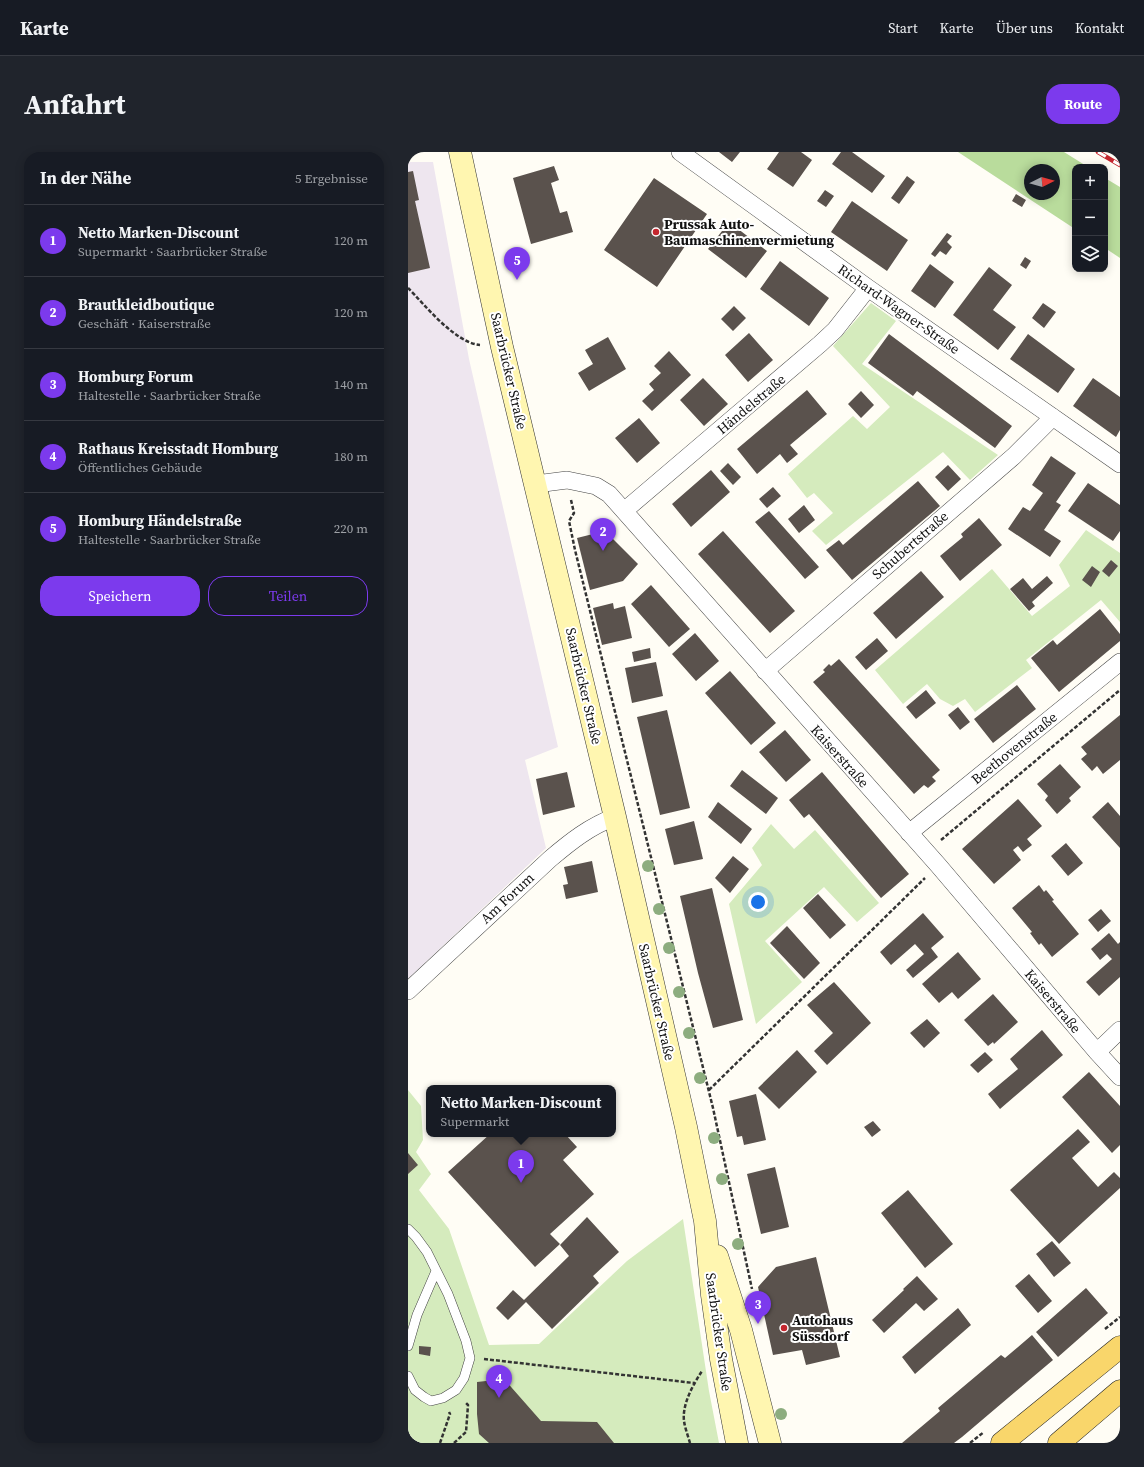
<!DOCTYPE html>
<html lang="de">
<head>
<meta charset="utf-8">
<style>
	:root { --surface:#171b24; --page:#20242c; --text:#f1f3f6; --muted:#9ea1a6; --line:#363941; --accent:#7c3aed }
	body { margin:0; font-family:"Source Serif 4",serif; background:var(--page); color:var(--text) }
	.controls { position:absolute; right:12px; top:12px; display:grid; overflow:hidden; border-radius:8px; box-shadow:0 2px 10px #0003 }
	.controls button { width:36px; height:36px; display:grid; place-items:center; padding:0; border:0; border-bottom:1px solid var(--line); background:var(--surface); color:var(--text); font:20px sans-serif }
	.compass { position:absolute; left:616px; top:12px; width:36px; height:36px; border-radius:50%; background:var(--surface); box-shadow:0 2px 10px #0003; rotate:85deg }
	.you { position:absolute; left:350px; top:750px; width:14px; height:14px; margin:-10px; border:3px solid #fff; border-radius:50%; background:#1a73e8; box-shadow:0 0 0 6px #1a73e833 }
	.badge { display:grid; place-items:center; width:26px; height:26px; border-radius:50%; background:var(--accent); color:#fff; font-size:13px; font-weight:700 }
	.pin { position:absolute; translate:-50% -33px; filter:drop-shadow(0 1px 2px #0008) }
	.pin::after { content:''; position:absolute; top:21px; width:14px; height:12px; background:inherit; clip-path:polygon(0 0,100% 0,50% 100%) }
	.popup { position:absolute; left:18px; top:933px; width:190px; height:52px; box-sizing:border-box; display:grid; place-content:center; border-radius:8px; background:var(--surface); filter:drop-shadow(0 1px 3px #0005); font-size:13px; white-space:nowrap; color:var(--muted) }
	.popup b { font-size:15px; color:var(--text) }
	.popup::after { content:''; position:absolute; left:50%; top:100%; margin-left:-8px; border:8px solid transparent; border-top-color:var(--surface) }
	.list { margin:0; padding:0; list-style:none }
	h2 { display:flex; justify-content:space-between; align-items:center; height:52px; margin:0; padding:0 16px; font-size:17px }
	h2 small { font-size:13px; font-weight:400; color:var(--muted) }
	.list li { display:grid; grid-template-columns:26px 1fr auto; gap:12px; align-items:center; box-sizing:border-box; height:72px; padding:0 16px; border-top:1px solid var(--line) }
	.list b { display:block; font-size:15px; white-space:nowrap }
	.list p { margin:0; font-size:13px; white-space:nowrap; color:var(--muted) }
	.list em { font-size:13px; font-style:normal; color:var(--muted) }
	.actions { display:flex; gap:8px; padding:12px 16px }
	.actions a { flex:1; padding:9px 0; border:1px solid var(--accent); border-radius:16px; text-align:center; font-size:14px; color:var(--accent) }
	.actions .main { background:var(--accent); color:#fff }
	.icon { flex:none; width:22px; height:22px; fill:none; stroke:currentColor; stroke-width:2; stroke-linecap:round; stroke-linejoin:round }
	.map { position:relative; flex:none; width:712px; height:1291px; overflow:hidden; border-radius:16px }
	header { display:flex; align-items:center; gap:24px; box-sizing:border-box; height:56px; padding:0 20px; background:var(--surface); border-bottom:1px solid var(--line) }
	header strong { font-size:19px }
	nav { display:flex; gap:22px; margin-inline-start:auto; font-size:14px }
	.intro { display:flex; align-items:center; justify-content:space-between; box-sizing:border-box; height:96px; padding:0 24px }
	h1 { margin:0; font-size:28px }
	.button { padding:10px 18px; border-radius:16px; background:var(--accent); color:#fff; font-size:14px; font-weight:700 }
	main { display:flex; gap:24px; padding:0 24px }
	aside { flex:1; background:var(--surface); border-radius:16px; box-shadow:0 2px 10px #0003 }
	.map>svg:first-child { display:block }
	.industrial { fill:#eee6ef }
	.green { fill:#d5ebbd }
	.forest { fill:#b9dc9c; fill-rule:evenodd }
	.building { fill:#5a524d }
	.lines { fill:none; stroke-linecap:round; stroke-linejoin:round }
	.service-casing { stroke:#444; stroke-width:10 }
	.minor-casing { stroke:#444; stroke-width:18 }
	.secondary-casing { stroke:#333; stroke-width:23 }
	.primary-casing { stroke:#222; stroke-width:23 }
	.path { stroke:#333; stroke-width:2.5; stroke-dasharray:4 2; stroke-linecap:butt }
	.service { stroke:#fff; stroke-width:9 }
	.minor { stroke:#fff; stroke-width:17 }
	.secondary { stroke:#fff6b0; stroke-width:22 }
	.primary { stroke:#f9d66b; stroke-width:22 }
	.rail-casing { stroke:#c4262e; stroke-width:4.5 }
	.rail { stroke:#fff; stroke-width:3; stroke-dasharray:9; stroke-linecap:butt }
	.tree { fill:#8dad7f }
	.poi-dot { fill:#c4262e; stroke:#fff; stroke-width:1.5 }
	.labels { text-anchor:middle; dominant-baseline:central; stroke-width:4; stroke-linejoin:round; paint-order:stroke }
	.poi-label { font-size:14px; font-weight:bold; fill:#111; stroke:#fff; text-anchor:start }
	.street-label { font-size:14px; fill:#111; stroke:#fff }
</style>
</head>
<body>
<header>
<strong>Karte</strong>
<nav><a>Start</a><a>Karte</a><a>Über uns</a><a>Kontakt</a></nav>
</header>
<div class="intro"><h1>Anfahrt</h1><a class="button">Route</a></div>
<main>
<aside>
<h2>In der Nähe<small>5 Ergebnisse</small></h2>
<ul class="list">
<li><span class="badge">1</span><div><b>Netto Marken-Discount</b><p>Supermarkt · Saarbrücker Straße</p></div><em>120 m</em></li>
<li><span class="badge">2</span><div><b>Brautkleidboutique</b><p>Geschäft · Kaiserstraße</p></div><em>120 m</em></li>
<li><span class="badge">3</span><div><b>Homburg Forum</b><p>Haltestelle · Saarbrücker Straße</p></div><em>140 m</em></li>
<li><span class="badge">4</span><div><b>Rathaus Kreisstadt Homburg</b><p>Öffentliches Gebäude</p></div><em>180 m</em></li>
<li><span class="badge">5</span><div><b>Homburg Händelstraße</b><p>Haltestelle · Saarbrücker Straße</p></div><em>220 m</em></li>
</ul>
<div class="actions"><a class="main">Speichern</a><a>Teilen</a></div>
</aside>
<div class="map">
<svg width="712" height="1291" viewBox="0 0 712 1291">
	<rect width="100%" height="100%" fill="#fffdf5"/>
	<path class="industrial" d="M 0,10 L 25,10 L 61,207 L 150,595 L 117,608 L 138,696 L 0,827 Z"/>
	<path class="green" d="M 463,151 L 488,169 L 454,212 L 590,303 L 562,328 L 535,300 L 418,393 L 404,379 L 425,361 L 406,341 L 399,346 L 380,322 L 445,264 L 459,277 L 482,255 L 425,194 Z
		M 678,378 L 712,401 L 712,470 L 693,448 L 618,508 L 624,516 L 567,560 L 557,547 L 545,554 L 532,547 L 519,532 L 495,552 L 467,518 L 584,417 L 624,464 L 662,434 L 651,413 Z
		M 363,672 L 386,697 L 407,678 L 471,751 L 449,770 L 416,735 L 357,789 L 394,830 L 348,872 L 321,752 L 354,713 L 344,696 Z
		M 0,938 L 13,954 L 15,988 L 8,1000 L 23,1022 L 11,1038 L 41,1077 L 81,1193 L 131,1192 L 219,1109 L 275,1067 L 301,1239 L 311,1291 L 0,1291 Z"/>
	<path class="forest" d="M 550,0 L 656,0 L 680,15 L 667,15 L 667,77 ZM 622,18 L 646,18 L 646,42 L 622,42 Z
		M 697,26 L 712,35 L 712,106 L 697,96 Z"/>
	<path class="building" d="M 311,0 L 332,0 L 324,10 Z
		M 371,0 L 393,0 L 404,8 L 385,35 L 359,17 Z
		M 433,0 L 444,0 L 477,24 L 464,41 L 424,12 Z
		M 146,14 L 151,28 L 143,31 L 152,61 L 159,59 L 165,80 L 123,92 L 105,26 Z
		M 5,19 L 11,48 L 7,49 L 22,116 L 0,121 L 0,20 Z
		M 499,24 L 507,30 L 491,52 L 483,46 Z
		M 246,26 L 299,62 L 249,135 L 196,98 Z
		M 417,38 L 426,44 L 418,55 L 409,49 Z
		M 608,42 L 618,48 L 614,55 L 604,49 Z
		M 444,49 L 500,88 L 479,119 L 423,80 Z
		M 321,70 L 359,99 L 338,126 L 300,97 Z
		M 539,81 L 544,84 L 539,90 L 544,95 L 538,103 L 532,99 L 527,105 L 523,102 Z
		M 617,105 L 623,109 L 618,117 L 612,113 Z
		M 372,109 L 421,146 L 401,174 L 352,137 Z
		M 522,112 L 546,130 L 527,156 L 503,139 Z
		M 581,115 L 604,133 L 585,158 L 608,175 L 590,198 L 545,163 Z
		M 635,151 L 648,160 L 636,176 L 624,166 Z
		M 326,154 L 338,166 L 325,179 L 313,167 Z
		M 341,181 L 365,208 L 340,230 L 317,203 Z
		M 481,182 L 604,274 L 587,296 L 509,239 L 505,244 L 460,211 Z
		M 620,182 L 667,217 L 650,241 L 602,207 Z
		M 200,185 L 218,217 L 181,239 L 170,221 L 185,212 L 177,198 Z
		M 261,199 L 283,223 L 244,259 L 234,249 L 246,238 L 241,232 L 253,221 L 246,214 Z
		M 295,226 L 320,252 L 296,274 L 272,248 Z
		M 685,226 L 712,245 L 712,278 L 708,285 L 665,254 Z
		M 399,238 L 419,262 L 382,293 L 390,302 L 379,311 L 372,302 L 349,322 L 329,297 Z
		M 453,239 L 466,253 L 453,266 L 440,252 Z
		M 231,266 L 252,291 L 229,311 L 207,286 Z
		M 643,304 L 668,321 L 648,350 L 653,353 L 636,378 L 653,389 L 642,405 L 600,377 L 615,355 L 622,359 L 635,341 L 624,333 Z
		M 320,311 L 333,325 L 325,333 L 312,319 Z
		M 540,313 L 553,327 L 540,339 L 527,325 Z
		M 303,318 L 322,340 L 283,375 L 264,352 Z
		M 510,329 L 532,354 L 444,428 L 418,398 L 431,388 L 435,393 Z
		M 680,331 L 712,353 L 712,379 L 705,389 L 660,359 Z
		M 365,335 L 373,344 L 359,356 L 351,347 Z
		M 396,353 L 407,368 L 391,381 L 380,367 Z
		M 361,359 L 411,415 L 397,427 L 347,370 Z
		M 571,366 L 594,393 L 552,429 L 532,404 L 555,385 L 553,382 Z
		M 197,379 L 230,412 L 215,429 L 182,438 L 169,386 Z
		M 315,379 L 387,459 L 362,481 L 290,402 Z
		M 703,408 L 710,414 L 701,425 L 694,419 Z
		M 684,414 L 692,420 L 683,435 L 674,428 Z
		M 513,419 L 536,445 L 488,487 L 465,461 Z
		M 639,424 L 645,431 L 624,450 L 627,454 L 621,459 L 602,437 L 615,426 L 624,437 Z
		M 243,433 L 282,477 L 261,495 L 223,452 Z
		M 205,451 L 206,457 L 217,454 L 224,486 L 194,493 L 185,456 Z
		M 692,457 L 712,482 L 712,489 L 651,540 L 623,506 L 645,488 L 649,493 Z
		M 287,481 L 311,509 L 288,529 L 264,502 Z
		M 469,486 L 480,499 L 458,518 L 447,505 Z
		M 242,496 L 243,506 L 226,510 L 224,500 Z
		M 431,507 L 532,618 L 524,625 L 528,629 L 520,636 L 516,633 L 506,642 L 405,530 L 417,520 L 415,518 L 421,512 L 423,514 Z
		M 248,510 L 255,544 L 224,551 L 217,516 Z
		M 322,519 L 368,571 L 343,593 L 297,541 Z
		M 609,533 L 628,557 L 585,591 L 566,567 Z
		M 518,538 L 528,551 L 508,567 L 498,555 Z
		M 550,555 L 562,570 L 552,578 L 540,563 Z
		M 259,558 L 282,656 L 252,663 L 229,565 Z
		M 712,563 L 712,608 L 695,622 L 689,614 L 684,619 L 673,607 L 679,602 L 673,595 Z
		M 377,578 L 403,608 L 378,630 L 351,600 Z
		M 652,612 L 673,635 L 661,646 L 663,649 L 649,662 L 637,648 L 640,644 L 629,632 Z
		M 334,618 L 370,646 L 358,662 L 322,634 Z
		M 159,620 L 167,655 L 135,663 L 128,627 Z
		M 414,620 L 501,722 L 473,746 L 401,662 L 396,666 L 381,648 Z
		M 610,647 L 634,674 L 619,687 L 624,693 L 615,700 L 610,694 L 605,698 L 613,708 L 586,732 L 554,697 Z
		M 310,650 L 344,677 L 333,692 L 300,665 Z
		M 700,650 L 712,664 L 712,696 L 684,665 Z
		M 286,669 L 295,707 L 266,713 L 257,677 Z
		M 658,691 L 675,711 L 660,724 L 643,704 Z
		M 325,704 L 341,717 L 322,741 L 307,726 Z
		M 184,709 L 190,740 L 158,747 L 155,733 L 160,732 L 156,715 Z
		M 631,733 L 636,740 L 638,738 L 646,748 L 644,749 L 671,782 L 644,805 L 633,791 L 631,793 L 622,781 L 624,780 L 604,756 Z
		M 304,736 L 335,868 L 305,876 L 290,821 L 272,744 Z
		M 410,742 L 438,773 L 422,787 L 395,756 Z
		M 693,757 L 703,769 L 690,780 L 680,768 Z
		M 515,761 L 536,785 L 523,796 L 530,805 L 505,826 L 498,818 L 516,802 L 507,792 L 483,813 L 472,800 Z
		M 379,774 L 412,811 L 396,827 L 362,791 Z
		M 701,781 L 710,792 L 712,790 L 712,825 L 691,844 L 678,830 L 704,807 L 699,802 L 692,808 L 683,797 Z
		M 550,800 L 573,827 L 550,847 L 544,840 L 531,851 L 514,832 Z
		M 426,830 L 463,871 L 419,913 L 406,899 L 425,881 L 399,853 Z
		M 585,842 L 610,870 L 586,892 L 585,890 L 580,894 L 556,868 Z
		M 519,867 L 532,881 L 516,896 L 502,881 Z
		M 634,878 L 655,903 L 592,957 L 580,942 L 610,917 L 602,907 Z
		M 389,898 L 409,920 L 371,957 L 350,936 Z
		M 577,900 L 585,908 L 570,921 L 562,913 Z
		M 681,920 L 712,954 L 712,993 L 704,1001 L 654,945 Z
		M 348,942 L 358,988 L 336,993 L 334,984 L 329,985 L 321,949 Z
		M 465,969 L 473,978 L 464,985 L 456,975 Z
		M 670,977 L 682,990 L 664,1006 L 690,1035 L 706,1020 L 712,1026 L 712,1036 L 651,1092 L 602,1038 Z
		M 82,982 L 157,982 L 169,995 L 155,1008 L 186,1042 L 142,1082 L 152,1092 L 127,1115 L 40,1020 Z
		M 0,1001 L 10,1013 L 0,1022 Z
		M 367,1015 L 381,1075 L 353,1082 L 339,1022 Z
		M 500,1038 L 545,1092 L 517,1116 L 473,1061 Z
		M 179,1065 L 211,1100 L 185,1124 L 191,1131 L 144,1177 L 118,1150 L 100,1168 L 88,1156 L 105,1138 L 116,1148 L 161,1104 L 152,1093 Z
		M 644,1089 L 663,1111 L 646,1125 L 628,1102 Z
		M 408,1105 L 432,1205 L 398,1213 L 394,1198 L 365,1203 L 350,1135 L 368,1115 Z
		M 621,1122 L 644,1149 L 630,1161 L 607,1134 Z
		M 509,1124 L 530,1147 L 516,1159 L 508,1151 L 476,1181 L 464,1168 L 496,1138 L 495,1137 Z
		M 678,1136 L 700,1161 L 650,1205 L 628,1180 Z
		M 550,1156 L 563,1173 L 507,1222 L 494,1205 Z
		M 624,1183 L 645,1208 L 554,1285 L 546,1291 L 494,1291 L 532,1259 L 530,1256 L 593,1203 L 597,1206 Z
		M 11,1194 L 23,1195 L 22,1204 L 11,1202 Z
		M 96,1227 L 133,1269 L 189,1270 L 206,1291 L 81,1291 L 71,1282 L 69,1262 L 69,1230 Z"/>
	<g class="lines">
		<g class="service-casing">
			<path id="service" d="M 0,1077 L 8,1085 L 19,1100 L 40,1142 L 58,1189 L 62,1206 L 56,1226 L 48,1238 L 35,1246 L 23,1249 L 16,1245 L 7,1238 L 0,1224
				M 0,1194 L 9,1163 L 28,1119"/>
		</g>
		<g class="minor-casing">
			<path id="minor" d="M 272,0 L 460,136 L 712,312
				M 128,332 L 159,328 L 188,334 L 201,342 L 530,713 L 689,900 L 712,925
				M 216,359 L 412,192 L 427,178 L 460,136
				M 357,519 L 606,304 L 645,265
				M 501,681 L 712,510
				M 0,839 L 142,707 C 162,690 182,674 207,665
				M 689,900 L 712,878"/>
		</g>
		<g class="secondary-casing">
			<path id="secondary" d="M 52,0 L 94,195 L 207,665 L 278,975 L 297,1069 L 304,1143 L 313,1207 L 329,1291
				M 309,1104 L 333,1178 L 362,1291"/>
		</g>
		<g class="primary-casing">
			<path id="primary" d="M 594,1291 L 712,1195
				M 651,1291 L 712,1239"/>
		</g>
		<path class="path" d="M 0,136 C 17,153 47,191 72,193
			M 163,348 L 166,361 L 161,369 L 167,398 L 305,956 L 344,1137
			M 533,688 L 712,538
			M 301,938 L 517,726
			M 697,1177 L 712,1165
			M 76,1207 L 286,1231
			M 32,1291 L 42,1262 L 41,1260
			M 46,1291 L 58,1280 L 60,1253 L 57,1250
			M 282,1291 C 280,1284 277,1276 276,1269 C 274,1252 285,1233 294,1219
			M 562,1291 L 576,1280"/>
		<use href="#service" class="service"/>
		<use href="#minor" class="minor"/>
		<use href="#secondary" class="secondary"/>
		<use href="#primary" class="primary"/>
		<g class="rail-casing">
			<path id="rail" d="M 690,0 L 712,13"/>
		</g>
		<use href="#rail" class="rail"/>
	</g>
	<g class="tree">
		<circle cx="240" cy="714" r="6"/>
		<circle cx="251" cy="757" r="6"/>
		<circle cx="261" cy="796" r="6"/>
		<circle cx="271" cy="840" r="6"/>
		<circle cx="281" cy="881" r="6"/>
		<circle cx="292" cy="926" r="6"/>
		<circle cx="306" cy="986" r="6"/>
		<circle cx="314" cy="1027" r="6"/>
		<circle cx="330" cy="1092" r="6"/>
		<circle cx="347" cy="1157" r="6"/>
		<circle cx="373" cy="1262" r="6"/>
	</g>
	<g class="poi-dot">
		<circle cx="248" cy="80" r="4"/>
		<circle cx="376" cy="1176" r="4"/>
	</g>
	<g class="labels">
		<g class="poi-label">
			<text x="256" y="72">Prussak Auto-<tspan x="256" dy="16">Baumaschinenvermietung</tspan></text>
			<text x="384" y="1168">Autohaus<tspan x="384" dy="16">Süssdorf</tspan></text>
		</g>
		<g class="street-label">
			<text transform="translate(491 157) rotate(35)">Richard-Wagner-Straße</text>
			<text transform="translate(101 219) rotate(77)">Saarbrücker Straße</text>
			<text transform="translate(343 252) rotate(-40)">Händelstraße</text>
			<text transform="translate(502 393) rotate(-41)">Schubertstraße</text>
			<text transform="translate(176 534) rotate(77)">Saarbrücker Straße</text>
			<text transform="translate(606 596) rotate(-39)">Beethovenstraße</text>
			<text transform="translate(432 604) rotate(48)">Kaiserstraße</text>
			<text transform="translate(99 746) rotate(-43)">Am Forum</text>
			<text transform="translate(645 849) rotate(50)">Kaiserstraße</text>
			<text transform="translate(249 850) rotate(77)">Saarbrücker Straße</text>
			<text transform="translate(311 1180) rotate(82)">Saarbrücker Straße</text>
		</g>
	</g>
</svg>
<div class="controls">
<button>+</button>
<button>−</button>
<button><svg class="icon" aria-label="layers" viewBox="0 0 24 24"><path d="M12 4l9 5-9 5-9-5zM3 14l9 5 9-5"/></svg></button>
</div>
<svg class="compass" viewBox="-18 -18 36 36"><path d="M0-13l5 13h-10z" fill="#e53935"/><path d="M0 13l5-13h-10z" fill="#9ea1a6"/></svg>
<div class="you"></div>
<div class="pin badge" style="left:113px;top:1031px">1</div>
<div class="popup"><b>Netto Marken-Discount</b>Supermarkt</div>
<div class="pin badge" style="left:195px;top:399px">2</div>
<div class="pin badge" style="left:350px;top:1172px">3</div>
<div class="pin badge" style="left:91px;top:1246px">4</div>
<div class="pin badge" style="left:109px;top:128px">5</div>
</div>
</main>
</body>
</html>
